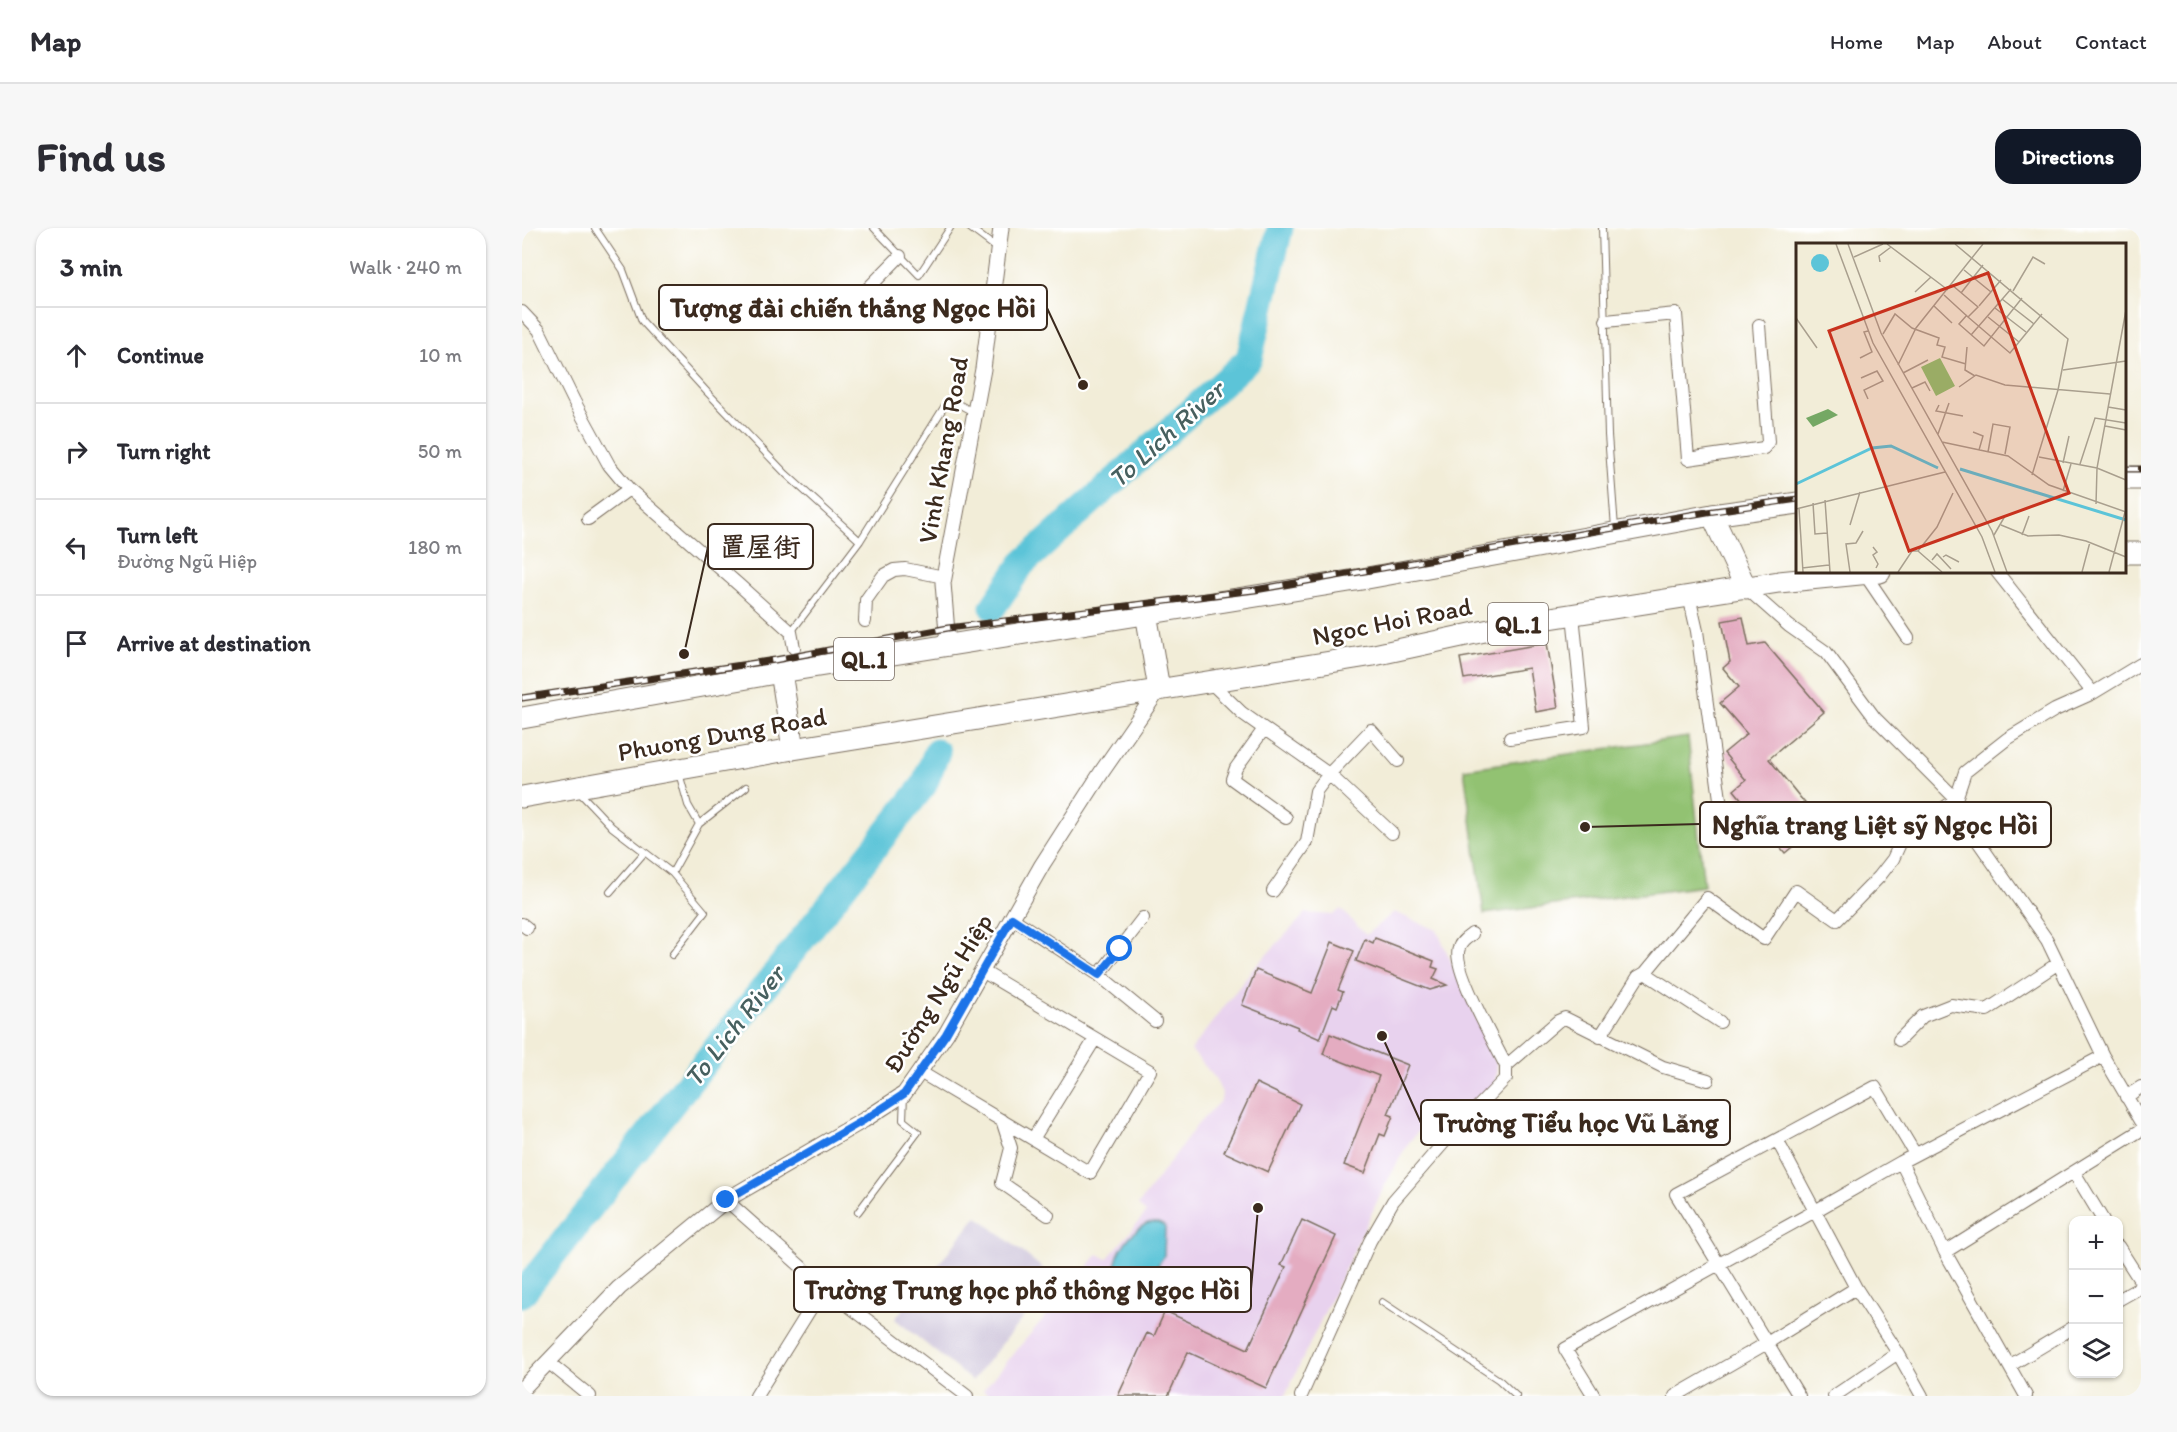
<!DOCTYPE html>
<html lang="en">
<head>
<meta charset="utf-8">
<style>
	:root { --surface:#fff; --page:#f7f7f7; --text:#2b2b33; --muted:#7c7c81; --line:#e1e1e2; --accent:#111827 }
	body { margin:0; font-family:Itim,"LXGW WenKai TC",sans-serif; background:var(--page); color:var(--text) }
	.controls { position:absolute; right:18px; bottom:18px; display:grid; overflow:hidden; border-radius:12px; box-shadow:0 2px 4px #0004 }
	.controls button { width:54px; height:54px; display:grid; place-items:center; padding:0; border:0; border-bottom:2px solid var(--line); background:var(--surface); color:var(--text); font:30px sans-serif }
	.stop { position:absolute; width:18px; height:18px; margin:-14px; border:4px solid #1a73e8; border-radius:50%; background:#fff }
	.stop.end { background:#1a73e8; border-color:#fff; box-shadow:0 2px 6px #0008 }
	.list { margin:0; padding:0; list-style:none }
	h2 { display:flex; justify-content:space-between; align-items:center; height:78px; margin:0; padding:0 24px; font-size:26px }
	h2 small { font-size:20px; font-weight:400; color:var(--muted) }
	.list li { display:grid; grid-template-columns:39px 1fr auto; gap:18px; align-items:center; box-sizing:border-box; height:96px; padding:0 24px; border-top:2px solid var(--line) }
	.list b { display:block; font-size:22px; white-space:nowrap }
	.list p { margin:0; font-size:20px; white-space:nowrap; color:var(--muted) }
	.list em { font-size:20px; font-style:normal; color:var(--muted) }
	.icon { flex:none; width:33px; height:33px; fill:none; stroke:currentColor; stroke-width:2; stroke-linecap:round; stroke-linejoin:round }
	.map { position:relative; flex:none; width:1619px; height:1168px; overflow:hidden; border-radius:18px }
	header { display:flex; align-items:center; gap:36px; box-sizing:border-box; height:84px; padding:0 30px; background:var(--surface); border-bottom:2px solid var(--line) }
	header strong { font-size:28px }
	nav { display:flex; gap:33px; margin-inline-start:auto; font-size:21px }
	.intro { display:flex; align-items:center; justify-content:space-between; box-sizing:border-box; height:144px; padding:0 36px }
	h1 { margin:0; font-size:42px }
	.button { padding:15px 27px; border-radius:18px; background:var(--accent); color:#fff; font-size:21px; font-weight:700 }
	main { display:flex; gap:36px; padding:0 36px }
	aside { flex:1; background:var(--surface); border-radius:18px; box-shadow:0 2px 4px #0004 }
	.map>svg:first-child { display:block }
	.built { fill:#e8d2ee }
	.industrial { fill:#c9bfd7 }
	.green { fill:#92c272; stroke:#667648; stroke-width:1.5 }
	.water { fill:#5cc4d8; stroke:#4c777b; stroke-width:1.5 }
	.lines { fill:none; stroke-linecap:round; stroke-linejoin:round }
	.river { stroke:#5cc4d8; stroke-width:27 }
	.building { fill:#e4acc1 }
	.service-casing { stroke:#7b6e5f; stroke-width:8 }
	.minor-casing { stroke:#7b6e5f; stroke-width:14 }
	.tertiary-casing { stroke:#7b6e5f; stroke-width:17 }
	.trunk-casing { stroke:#7b6e5f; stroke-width:23 }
	.service { stroke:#fff; stroke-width:6 }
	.minor { stroke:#fff; stroke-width:12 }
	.tertiary { stroke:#fff; stroke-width:15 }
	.trunk { stroke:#fff; stroke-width:21 }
	.rail-casing { stroke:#3b2a1e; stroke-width:7 }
	.rail { stroke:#fff; stroke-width:4.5; stroke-dasharray:14; stroke-linecap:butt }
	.route { stroke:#1a73e8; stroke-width:8 }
	.labels { text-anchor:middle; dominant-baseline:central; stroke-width:5; stroke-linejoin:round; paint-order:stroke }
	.shield { fill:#fff; stroke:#766a62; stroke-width:1.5 }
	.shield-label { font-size:24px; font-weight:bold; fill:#3b2a1e }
	.street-label { font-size:26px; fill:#3b2a1e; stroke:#fff }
	.water-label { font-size:27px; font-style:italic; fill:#47605f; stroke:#fff }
	.inset-river { fill:none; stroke:#5cc4d8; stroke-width:3 }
	.inset-road { fill:none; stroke:#a99f8e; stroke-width:1.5 }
	.view { fill:#c8321e; fill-opacity:0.15; stroke:#c8321e; stroke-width:3 }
	.inset-edge { fill:none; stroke:#3b2a1e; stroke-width:3 }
	.leader { fill:none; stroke:#3b2a1e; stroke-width:2 }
	.callout-dot { fill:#3b2a1e; stroke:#fff; stroke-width:2 }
	.callout { fill:#fff; stroke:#3b2a1e; stroke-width:2 }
	.callout-label { font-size:27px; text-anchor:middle; font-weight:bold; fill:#3b2a1e }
</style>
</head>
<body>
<header>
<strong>Map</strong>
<nav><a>Home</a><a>Map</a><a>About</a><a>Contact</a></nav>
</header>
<div class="intro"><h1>Find us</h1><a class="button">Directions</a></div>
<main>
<aside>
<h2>3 min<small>Walk · 240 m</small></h2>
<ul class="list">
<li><svg class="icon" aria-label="ahead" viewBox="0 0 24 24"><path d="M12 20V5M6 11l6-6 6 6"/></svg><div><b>Continue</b></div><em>10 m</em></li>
<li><svg class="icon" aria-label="right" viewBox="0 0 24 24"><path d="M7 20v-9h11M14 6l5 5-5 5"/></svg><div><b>Turn right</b></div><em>50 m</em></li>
<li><svg class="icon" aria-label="left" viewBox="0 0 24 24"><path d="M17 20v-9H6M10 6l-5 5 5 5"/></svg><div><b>Turn left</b><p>Đường Ngũ Hiệp</p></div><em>180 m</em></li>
<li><svg class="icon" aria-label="arrive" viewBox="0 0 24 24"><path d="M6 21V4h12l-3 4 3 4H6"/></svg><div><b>Arrive at destination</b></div></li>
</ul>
</aside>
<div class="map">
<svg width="1619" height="1168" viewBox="0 0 1619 1168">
	<rect width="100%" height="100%" fill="#fff"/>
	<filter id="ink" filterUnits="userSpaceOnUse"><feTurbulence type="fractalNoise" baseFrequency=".0167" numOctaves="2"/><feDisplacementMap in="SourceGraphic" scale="12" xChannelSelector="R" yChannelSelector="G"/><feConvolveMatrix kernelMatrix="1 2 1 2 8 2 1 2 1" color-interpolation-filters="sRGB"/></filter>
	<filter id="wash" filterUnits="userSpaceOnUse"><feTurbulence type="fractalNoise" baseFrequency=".008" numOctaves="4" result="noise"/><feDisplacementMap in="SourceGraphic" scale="24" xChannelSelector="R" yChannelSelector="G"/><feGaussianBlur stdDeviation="1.35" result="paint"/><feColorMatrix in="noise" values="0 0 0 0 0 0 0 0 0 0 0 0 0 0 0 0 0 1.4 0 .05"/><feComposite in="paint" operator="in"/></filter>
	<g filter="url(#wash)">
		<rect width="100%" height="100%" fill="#f2edd8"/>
		<path class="built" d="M 819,681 L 844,707 L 872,684 L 915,702 L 975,837 L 973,857 L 917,895 L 902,896 L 885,917 L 860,963 L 763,1168 L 470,1168 L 461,1162 L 576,1026 L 585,1031 L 624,985 L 616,977 L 676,896 L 699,872 L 700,865 L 693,850 L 669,822 L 730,742 L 784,685 L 811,687 Z"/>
		<path class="industrial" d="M 455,988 L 533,1050 L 450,1153 L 373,1091 Z"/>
		<path class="green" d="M 1166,509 L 1182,658 L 962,686 L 942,541 Z"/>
		<path class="water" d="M 626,995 L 636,995 L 643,998 L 642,1028 L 632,1043 L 616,1047 L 593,1041 C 594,1023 609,1003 626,995 Z"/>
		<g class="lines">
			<path class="river" d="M 471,379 L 500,336 L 727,131 L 758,0
				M 0,1066 L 402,557 L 415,524"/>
		</g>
		<g id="blocks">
			<path class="building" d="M 1221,389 L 1227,418 L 1243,415 L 1302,484 L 1247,531 L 1299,595 L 1263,625 L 1212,562 L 1224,552 L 1202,525 L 1225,506 L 1198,475 L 1217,459 L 1201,440 L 1208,434 L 1200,393 Z
				M 1025,415 L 1036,480 L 1014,484 L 1007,440 L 942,451 L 938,430 Z
				M 853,710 L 912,733 L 910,739 L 916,741 L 911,751 L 925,757 L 908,762 L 834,733 L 843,711 L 851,715 Z
				M 810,714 L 832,723 L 816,762 L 821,764 L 815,779 L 811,777 L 798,811 L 775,801 L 776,799 L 720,777 L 734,742 L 790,765 Z
				M 808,806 L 886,837 L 866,886 L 871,888 L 863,908 L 858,906 L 843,945 L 822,937 L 857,848 L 801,826 Z
				M 734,855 L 778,876 L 746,944 L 702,924 Z
				M 780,992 L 814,1008 L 744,1160 L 666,1124 L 646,1168 L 596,1168 L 625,1105 L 632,1108 L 643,1083 L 726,1121 L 764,1039 L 759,1037 Z"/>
		</g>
	</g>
	<g filter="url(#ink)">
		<use href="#blocks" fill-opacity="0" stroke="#7b6e5f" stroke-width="1.5"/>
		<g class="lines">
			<g class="service-casing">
				<path id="service" d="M 73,0 L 101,42 L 120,93 L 185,164 L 264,246 L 338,313
					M 352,0 L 397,47 L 428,0
					M 448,0 L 476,21
					M 1080,0 L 1086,207 L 1093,300
					M 269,404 L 338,313 L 427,171 L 453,185
					M 57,564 L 90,599 L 150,645 L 183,684 L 150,727
					M 177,596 L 224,559
					M 150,645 L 177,596 L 166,577 L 157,545
					M 88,664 L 122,625
					M 336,984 L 396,904 L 381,892 L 382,867
					M 860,1074 L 977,1152 L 994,1168"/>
			</g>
			<g class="minor-casing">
				<path id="minor" d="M 0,84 L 17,102 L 52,173 L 87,237 L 107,261 L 217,357 L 269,404 L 272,420
					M 320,87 L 378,28
					M 1084,93 L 1154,86 L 1166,231 L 1242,220 L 1246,214 L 1237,97
					M 66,291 L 107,261
					M 1342,345 L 1386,410
					M 1224,360 L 1267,398 L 1304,424 L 1353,490 L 1434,571 L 1453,609 L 1525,712 L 1581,828 L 1619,893
					M 1167,368 L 1175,403 L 1198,571
					M 343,393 L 344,372 L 361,348 L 372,342 L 383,341 L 422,349
					M 687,453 L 720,485 L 808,547 L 870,605
					M 1571,465 L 1619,436
					M 742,501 L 714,540 L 710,551 L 764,590
					M 988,510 L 1062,499 L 1051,386
					M 751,663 L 785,614 L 794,563 L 807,546 L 849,502 L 876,533
					M 490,690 L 577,747 L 621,690
					M 0,696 L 5,700
					M 1123,745 L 1198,794
					M 577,747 L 633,793
					M 1078,809 L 1116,749 L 1123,745 L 1185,670 L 1242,711 L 1274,663 L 1315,692 L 1357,649 L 1371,631 L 1380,611 L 1434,571 L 1443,544 L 1485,511 L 1533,482 L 1571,465 L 1475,344
					M 1377,812 L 1401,788 L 1429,777 L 1465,782 L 1535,736
					M 1581,828 L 1379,934 L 1423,1024 L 1619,902
					M 984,838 L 1036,793 L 1043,790 L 1141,839 L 1186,852
					M 398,844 L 568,945 L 628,843 L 460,743
					M 1604,869 L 1619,859
					M 480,892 L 489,920 L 480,955 L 526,987
					M 511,911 L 573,811
					M 1255,912 L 1334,1060 L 1376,1125 L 1400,1168
					M 1552,944 L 1581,992
					M 204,972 L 302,1059 L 445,1168
					M 1596,1018 L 1619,1054
					M 1423,1024 L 1504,1168
					M 1596,1072 L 1619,1059
					M 26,1134 L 68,1168
					M 1487,1138 L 1552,1099
					M 234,1168 L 302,1059
					M 779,1168 L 848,1013 L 871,973 L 924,912 L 984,850 L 984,838 C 974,817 929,739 937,720 C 939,713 945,710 950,706
					M 1072,1168 L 1043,1121 L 1293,983 L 1379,934
					M 1153,1168 L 1245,1115 L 1334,1060
					M 1277,1168 L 1154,966 L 1353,859 L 1393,926
					M 1312,1168 L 1376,1125"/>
			</g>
			<g class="tertiary-casing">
				<path id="tertiary" d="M 426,417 L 421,355 L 461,141 L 479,0
					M 0,1161 L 97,1060 L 204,972 L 342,892 L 382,866 L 424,806 L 520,637 L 581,542 L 637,461"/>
			</g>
			<g class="trunk-casing">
				<path id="trunk" d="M 1602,251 L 1619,251
					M 1190,287 L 1224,360
					M 1602,325 L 1619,325
					M 624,385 L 637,461
					M 259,444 L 271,521
					M 0,490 L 259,444 L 840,351 L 1190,287 L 1276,275
					M 0,569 L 271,521 L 852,427 L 1009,393 L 1257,354 L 1358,344"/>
			</g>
			<use href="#service" class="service"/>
			<use href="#minor" class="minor"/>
			<use href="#tertiary" class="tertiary"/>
			<use href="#trunk" class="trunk"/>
			<g class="rail-casing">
				<path id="rail" d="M 1602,241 L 1619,241
					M 0,470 L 253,432 L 426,400 L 733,362 L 1185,284 L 1276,271"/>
			</g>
			<use href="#rail" class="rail"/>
		</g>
	</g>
	<g class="lines" filter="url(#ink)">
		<path class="route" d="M 204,972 L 342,892 L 382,866 L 424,806 L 490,690 L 577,747 L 598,721"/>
	</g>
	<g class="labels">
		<g class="shield">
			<rect x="966" y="375" width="60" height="42" rx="4.5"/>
			<rect x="312" y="410" width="60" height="42" rx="4.5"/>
		</g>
		<g class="shield-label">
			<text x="996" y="396">QL.1</text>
			<text x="342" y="431">QL.1</text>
		</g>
		<g class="street-label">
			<text transform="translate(421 222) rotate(-80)">Vinh Khang Road</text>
			<text transform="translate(870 393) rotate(-11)">Ngoc Hoi Road</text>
			<text transform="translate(200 506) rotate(-10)">Phuong Dung Road</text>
			<text transform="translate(416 765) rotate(-58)">Đường Ngũ Hiệp</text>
		</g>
		<g class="water-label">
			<text transform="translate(644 206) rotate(-42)">To Lich River</text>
			<text transform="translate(212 798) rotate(-52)">To Lich River</text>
		</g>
	</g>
	<g transform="translate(1274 15)">
		<rect width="330" height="330" fill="#f2edd8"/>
		<path d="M 144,115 L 159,143 L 140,153 L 125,124 Z" fill="#92c272"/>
		<path d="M 32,166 L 42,172 L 17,184 L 10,175 Z" fill="#75a864"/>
		<path d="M15 20a9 9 0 1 1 18 0a9 9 0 1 1-18 0Z" fill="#5cc4d8"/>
		<path class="inset-river" d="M 164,226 L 330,277M 0,241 L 76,205 L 95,203 L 142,225"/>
		<path class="inset-road" d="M 40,1 L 77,100 L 186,294 L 199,329M 52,1 L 85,90 L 196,288 L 211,329M 91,1 L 152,47M 159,1 L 272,96 L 262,147 L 236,232M 58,14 L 87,1M 84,19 L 83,13 L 95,4M 168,27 L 195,49M 217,48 L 237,14 L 249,21M 119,49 L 135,34M 165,50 L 187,22M 148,52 L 172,74 L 182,64 L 156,42M 206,56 L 238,81M 138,63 L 156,80M 183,63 L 205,37M 199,65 L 230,89M 171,72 L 163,81 L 188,103 L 226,55M 172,74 L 214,110 L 246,71M 192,74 L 223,99M 0,75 L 21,105M 87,91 L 99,71 L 116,85 L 143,95 L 141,102 L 149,104 L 146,114 L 170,121M 175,92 L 215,46M 171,104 L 169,127 L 179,133M 64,115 L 76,109 L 68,89 L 72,88M 102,122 L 120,85 L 187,1M 267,127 L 330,118M 107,130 L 132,117M 65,135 L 81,128 L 87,138 L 68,147 L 72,156M 163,144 L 180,132 L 209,142 L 314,151M 116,145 L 129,139 L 134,148M 143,162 L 140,168 L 167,173M 312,164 L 330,167M 309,183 L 330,187M 177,189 L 187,193 L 183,207M 142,191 L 153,160M 146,199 L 212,213 L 253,242 L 330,269M 192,209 L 197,181 L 214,184 L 209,211M 243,214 L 301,225 L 330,237M 267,220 L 273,193M 284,221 L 299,175 L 330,180M 267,248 L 275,221M 29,257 L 34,329M 17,260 L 19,291 L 31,290M 300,261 L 301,225 L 330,67M 3,265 L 7,329M 0,266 L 149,229M 54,282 L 64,249M 205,282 L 232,293 L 263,292 L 290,298 L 330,314M 198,292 L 209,273M 226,292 L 233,273M 77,304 L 81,309 L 77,312 L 82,321 L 80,325M 122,308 L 146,329M 147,314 L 150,312 L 163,319M 136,317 L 141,311 L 155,326M 6,325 L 33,322M 54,329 L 50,301 L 60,300 L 67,288M 102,329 L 116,308 L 122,308 L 141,284 L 157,250M 286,329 L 294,299M 313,329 L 329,269"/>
		<path class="view" d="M 192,30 L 273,250 L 113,308 L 33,88 Z"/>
		<rect width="330" height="330" class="inset-edge"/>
	</g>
	<path class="leader" d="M561 157L525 80M162 426L186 319M1063 599L1178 596M860 808L899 895M736 980L729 1061"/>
	<g class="callout-dot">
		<circle cx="561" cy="157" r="6"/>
		<circle cx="162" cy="426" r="6"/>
		<circle cx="1063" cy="599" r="6"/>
		<circle cx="860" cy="808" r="6"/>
		<circle cx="736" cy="980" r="6"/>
	</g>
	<g class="callout">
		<rect x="137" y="57" width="388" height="45" rx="6"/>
		<rect x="186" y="296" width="105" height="45" rx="6"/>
		<rect x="1178" y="574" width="351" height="45" rx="6"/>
		<rect x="899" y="872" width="309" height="45" rx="6"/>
		<rect x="272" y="1039" width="457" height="45" rx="6"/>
	</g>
	<g class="callout-label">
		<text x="331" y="89">Tượng đài chiến thắng Ngọc Hồi</text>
		<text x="238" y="328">置屋街</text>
		<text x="1353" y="606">Nghĩa trang Liệt sỹ Ngọc Hồi</text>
		<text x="1054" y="904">Trường Tiểu học Vũ Lăng</text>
		<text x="500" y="1071">Trường Trung học phổ thông Ngọc Hồi</text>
	</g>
</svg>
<div class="controls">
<button>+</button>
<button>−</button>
<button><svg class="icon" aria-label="layers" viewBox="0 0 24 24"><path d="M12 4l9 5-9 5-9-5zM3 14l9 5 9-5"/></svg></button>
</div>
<div class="stop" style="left:598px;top:721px"></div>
<div class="stop end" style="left:204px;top:972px"></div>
</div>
</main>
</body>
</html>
